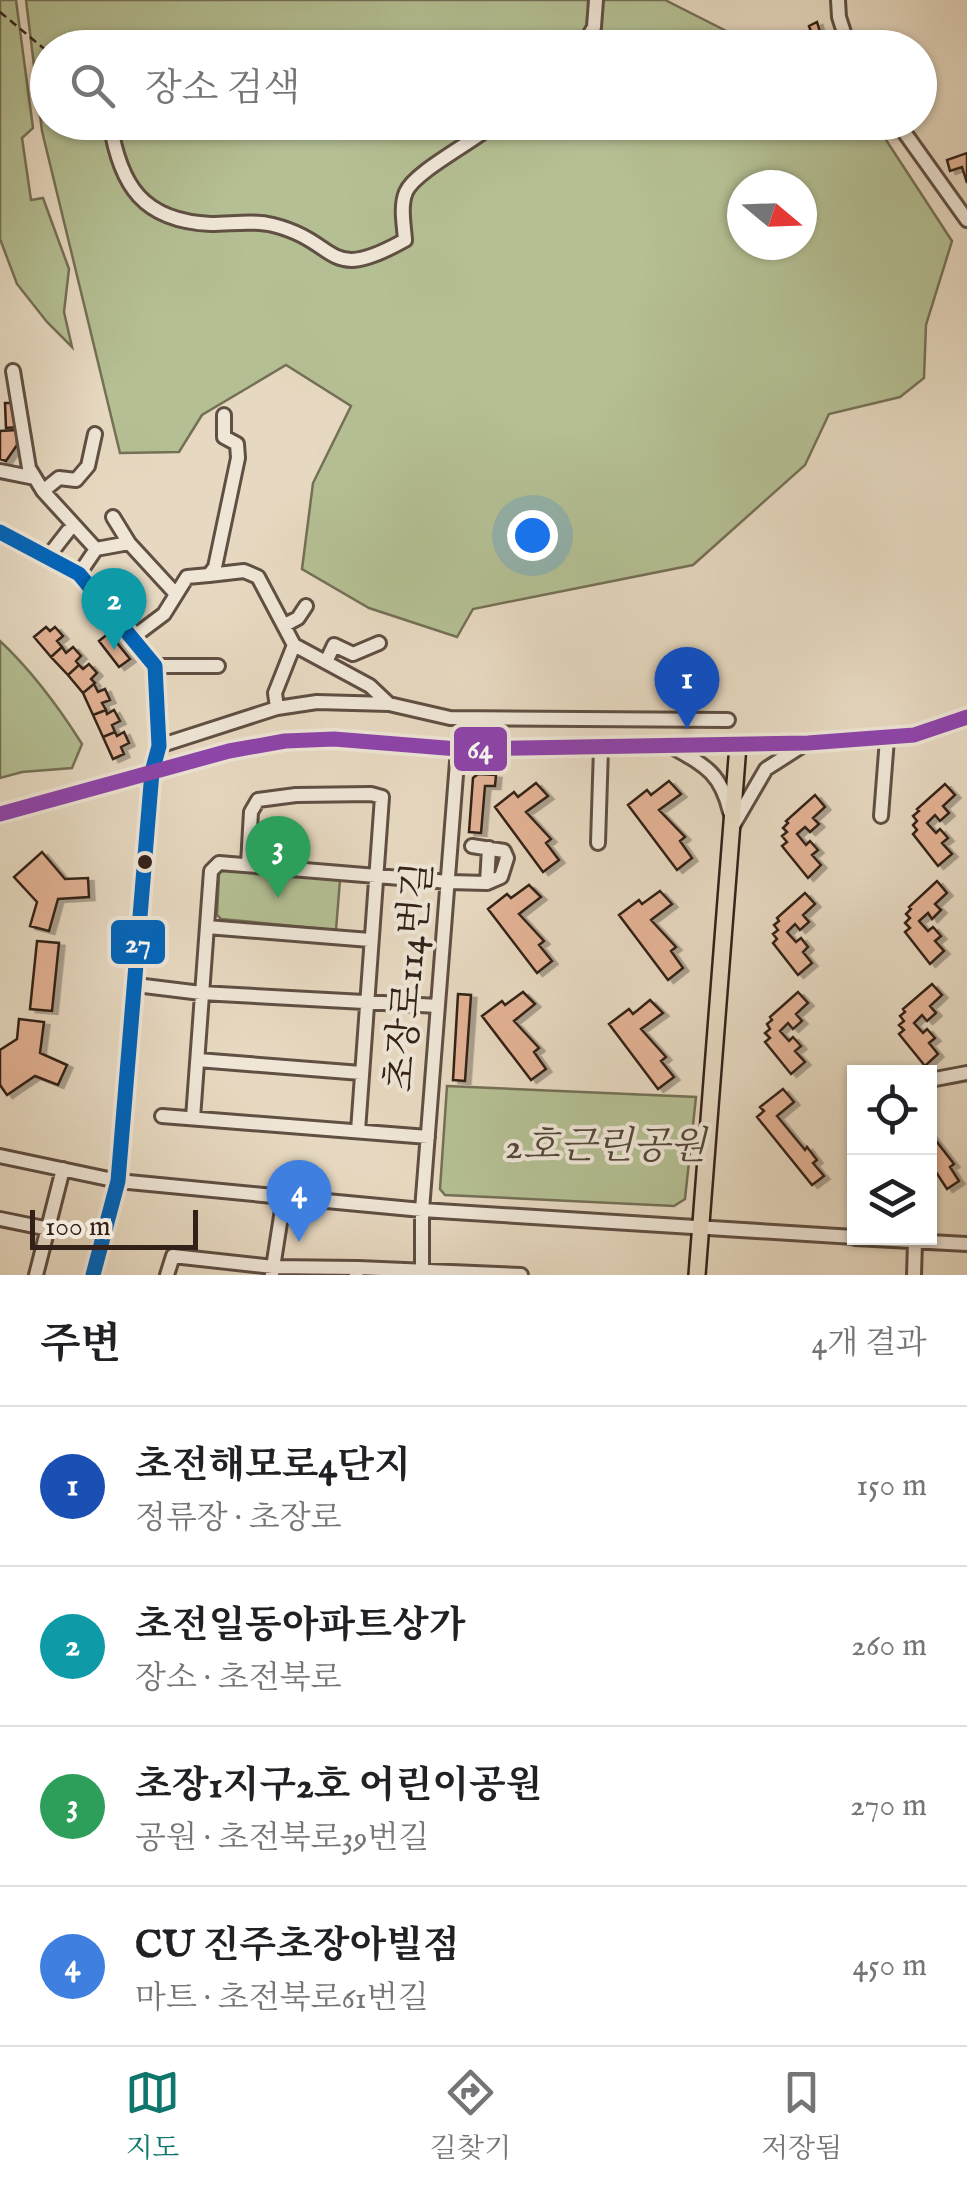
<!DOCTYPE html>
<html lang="ko">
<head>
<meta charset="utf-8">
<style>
	:root { --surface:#fff; --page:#f2f2f2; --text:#202124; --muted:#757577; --line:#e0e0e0; --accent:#0f766e }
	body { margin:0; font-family:"IM FELL English","Noto Serif KR",serif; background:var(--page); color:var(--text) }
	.controls { position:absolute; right:30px; bottom:30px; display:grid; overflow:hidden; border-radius:0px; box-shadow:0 2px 8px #0004 }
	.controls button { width:90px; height:90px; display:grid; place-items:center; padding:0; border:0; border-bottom:2px solid var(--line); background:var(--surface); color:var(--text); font:50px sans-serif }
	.compass { position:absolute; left:727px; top:170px; width:90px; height:90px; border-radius:50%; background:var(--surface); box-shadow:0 2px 8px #0004; rotate:109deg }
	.scale { position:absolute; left:30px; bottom:25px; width:168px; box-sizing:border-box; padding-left:10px; border:5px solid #332119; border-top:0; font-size:28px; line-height:35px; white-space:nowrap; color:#332119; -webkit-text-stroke:8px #efe6d7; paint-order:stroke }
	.you { position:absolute; left:532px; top:535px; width:35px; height:35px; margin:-25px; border:8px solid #fff; border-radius:50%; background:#1a73e8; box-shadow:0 0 0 15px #1a73e833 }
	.badge { display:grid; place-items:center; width:65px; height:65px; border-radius:50%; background:var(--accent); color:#fff; font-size:32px; font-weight:700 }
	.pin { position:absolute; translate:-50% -82px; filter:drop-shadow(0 2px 5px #0008) }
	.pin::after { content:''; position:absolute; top:52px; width:35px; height:30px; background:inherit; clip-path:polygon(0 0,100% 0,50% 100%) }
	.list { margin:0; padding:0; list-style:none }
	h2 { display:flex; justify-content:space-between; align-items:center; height:130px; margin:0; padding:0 40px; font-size:42px }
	h2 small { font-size:32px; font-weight:400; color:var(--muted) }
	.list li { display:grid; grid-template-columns:65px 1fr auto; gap:30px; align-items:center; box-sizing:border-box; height:160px; padding:0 40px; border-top:2px solid var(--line) }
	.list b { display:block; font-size:38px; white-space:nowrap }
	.list p { margin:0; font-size:32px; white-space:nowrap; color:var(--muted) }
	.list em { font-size:32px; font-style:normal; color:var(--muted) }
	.icon { flex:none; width:55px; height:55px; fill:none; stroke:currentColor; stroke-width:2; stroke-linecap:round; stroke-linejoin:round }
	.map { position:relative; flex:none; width:967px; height:1275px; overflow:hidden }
	.search { position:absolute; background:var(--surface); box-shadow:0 2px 8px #0004; left:30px; right:30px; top:30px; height:110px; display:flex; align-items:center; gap:25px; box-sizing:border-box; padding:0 35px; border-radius:55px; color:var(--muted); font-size:38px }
	.sheet { height:770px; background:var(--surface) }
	nav { display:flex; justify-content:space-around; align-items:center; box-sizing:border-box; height:140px; border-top:2px solid var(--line); background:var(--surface); font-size:28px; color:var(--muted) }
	nav a { display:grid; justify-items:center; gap:5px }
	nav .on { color:var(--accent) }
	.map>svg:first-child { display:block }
	.green { fill:#b4bf93; stroke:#747056; stroke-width:2.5; fill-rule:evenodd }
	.building { fill:#e4b396; stroke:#332119; stroke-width:2.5; filter:url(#shadow) }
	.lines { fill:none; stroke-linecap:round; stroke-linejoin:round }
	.minor-casing { stroke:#604f43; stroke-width:18 }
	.major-casing { stroke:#332119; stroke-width:20 }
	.path { stroke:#332119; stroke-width:2.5; stroke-dasharray:8 5; stroke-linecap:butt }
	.minor { stroke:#efe6d7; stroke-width:12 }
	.major { stroke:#e7d9c1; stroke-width:15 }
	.bus-1-casing { stroke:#efe6d7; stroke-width:22 }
	.bus-2-casing { stroke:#efe6d7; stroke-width:22 }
	.bus-1 { stroke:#0065bd; stroke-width:15 }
	.bus-2 { stroke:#8e44ad; stroke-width:15 }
	.bus-dot { fill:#332119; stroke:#efe6d7; stroke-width:4 }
	.labels { text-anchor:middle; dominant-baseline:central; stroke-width:8; stroke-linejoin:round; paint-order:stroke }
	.street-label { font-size:38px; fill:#332119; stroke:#efe6d7 }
	.park-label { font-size:38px; font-style:italic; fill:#534838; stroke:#efe6d7 }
	.line-badge { stroke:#efe6d7; stroke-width:4 }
	.badge-label { font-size:28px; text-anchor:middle; font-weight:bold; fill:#fff }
</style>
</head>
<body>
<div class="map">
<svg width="967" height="1275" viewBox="0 0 967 1275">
	<defs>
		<filter id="shadow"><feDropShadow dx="5.5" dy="3" stdDeviation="0" flood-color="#0004"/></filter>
	</defs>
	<rect width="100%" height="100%" fill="#e7d9c1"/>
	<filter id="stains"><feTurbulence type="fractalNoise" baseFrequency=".002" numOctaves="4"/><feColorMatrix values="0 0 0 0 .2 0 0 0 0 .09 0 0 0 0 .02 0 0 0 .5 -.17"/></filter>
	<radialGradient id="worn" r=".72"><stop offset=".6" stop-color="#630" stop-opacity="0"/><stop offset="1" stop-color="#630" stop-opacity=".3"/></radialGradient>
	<path class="green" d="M 0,0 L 16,0 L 33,128 L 22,138 L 31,200 L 43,198 L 69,269 L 64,312 L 72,347 L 47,322 L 17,284 L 0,239 Z
		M 26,0 L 665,0 L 758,47 L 48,48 L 48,122 L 875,123 L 952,241 L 926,325 L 924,378 L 900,397 L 829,414 L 805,465 L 693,565 L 473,609 L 457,637 L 369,608 L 302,569 L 313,483 L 351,406 L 286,365 L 202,415 L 179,452 L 120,453 L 42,131 ZM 742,185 L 802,185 L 802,245 L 742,245 Z
		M 0,641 C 33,672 58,706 82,744 L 72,768 L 22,772 L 0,778 Z
		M 223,869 L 340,880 L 336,930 L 221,919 L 217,915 L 219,874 Z
		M 447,1086 L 696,1097 L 685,1199 L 674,1206 L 445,1195 L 440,1189 Z"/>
	<path class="building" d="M 817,22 L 825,48 L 817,48 L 809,26 Z
		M 967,153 L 967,183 L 962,167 L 950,171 L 947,160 Z
		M 5,403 L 17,403 L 18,427 L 6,428 Z
		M 17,430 L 17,445 L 6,461 L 0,459 L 0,431 Z
		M 46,627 L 50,631 L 55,627 L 63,636 L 57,641 L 62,647 L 51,657 L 34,637 Z
		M 109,633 L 130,659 L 119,667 L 99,641 Z
		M 62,647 L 66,653 L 73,647 L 81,656 L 76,661 L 79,665 L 68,675 L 51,657 Z
		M 89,664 L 97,673 L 91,679 L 95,683 L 83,693 L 68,675 L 79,665 L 83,669 Z
		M 94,684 L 98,692 L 105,689 L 110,700 L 102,703 L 106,710 L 93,715 L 83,693 Z
		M 106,710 L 107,714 L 114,710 L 120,721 L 112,725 L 115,732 L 103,737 L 93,715 Z
		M 115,732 L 117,736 L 124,732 L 129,743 L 121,747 L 124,754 L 113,759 L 103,737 Z
		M 478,774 L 496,775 L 495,786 L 485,786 L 481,833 L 469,832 L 473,778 Z
		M 669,781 L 681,794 L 659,810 L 685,837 L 680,841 L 692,858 L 677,870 L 628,805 L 647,790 L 651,795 Z
		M 536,783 L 548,796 L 526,812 L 551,839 L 546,843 L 559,860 L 543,872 L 495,807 L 514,792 L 518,797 Z
		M 945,784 L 955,795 L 943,806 L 949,813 L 940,821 L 935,815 L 927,823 L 936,833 L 940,829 L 948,838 L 942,843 L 952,854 L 938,866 L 913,834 L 917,830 L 913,825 L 917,821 L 913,816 L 919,811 L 917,809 Z
		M 815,795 L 825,807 L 813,818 L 819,824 L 810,832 L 805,827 L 797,834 L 806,845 L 810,841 L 818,850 L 812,855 L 821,865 L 808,878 L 782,846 L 787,842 L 782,836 L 787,832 L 783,828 L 788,823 L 786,821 Z
		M 42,852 L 65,879 L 88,878 L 89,897 L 58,899 L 49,931 L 30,926 L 37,902 L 14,877 Z
		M 937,881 L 947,893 L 935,904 L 941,910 L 932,919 L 928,913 L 919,921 L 928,931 L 933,927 L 941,936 L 935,941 L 944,951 L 930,964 L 905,932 L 910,928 L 905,923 L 910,918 L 906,914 L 911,909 L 909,907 Z
		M 529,885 L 541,897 L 519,914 L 544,941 L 539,945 L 552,961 L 537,973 L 488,909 L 507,894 L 511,898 Z
		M 660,891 L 672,904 L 651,920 L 676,947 L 671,951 L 683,968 L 668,980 L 619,915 L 639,900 L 642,904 Z
		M 805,893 L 815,904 L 803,915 L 809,922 L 800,930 L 795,924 L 787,932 L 796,942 L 801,938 L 808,947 L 803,952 L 812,963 L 798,975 L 773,943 L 777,939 L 773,934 L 778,930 L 774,925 L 779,921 L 777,918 Z
		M 37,941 L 59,943 L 52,1011 L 30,1009 Z
		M 932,984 L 942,995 L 930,1006 L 936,1013 L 927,1021 L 922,1015 L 914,1023 L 923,1033 L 927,1029 L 935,1038 L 929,1043 L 938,1054 L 925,1066 L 899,1034 L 904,1030 L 899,1025 L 904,1021 L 900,1016 L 905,1012 L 903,1009 Z
		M 523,992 L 535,1004 L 514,1021 L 539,1048 L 534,1052 L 546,1069 L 531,1080 L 482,1016 L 502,1001 L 505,1005 Z
		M 798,992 L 808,1003 L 796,1014 L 802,1021 L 793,1029 L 788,1023 L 780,1031 L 789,1041 L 793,1037 L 801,1046 L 795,1051 L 805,1062 L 791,1074 L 765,1042 L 770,1038 L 765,1033 L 770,1029 L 767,1024 L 772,1020 L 770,1017 Z
		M 458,994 L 471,995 L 465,1081 L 453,1080 Z
		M 650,1000 L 663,1013 L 641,1029 L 666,1057 L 661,1061 L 674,1077 L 658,1089 L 609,1024 L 629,1009 L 633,1014 Z
		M 19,1019 L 44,1022 L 40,1053 L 67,1065 L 58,1085 L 35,1076 L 7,1095 L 0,1085 L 0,1050 L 17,1039 Z
		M 783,1089 L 794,1102 L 777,1116 L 805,1150 L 807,1147 L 817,1160 L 813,1163 L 824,1176 L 812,1185 L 757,1117 L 764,1111 L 760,1107 Z
		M 930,1133 L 954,1164 L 950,1167 L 959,1181 L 947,1189 L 930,1163 Z"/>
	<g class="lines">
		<g class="minor-casing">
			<path id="minor" d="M 838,0 L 839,17 L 849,48
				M 582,48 L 594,27 L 596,0
				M 110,122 C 120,186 143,221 211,224 C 232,224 253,220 273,225 C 341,242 325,285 405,240 C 404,225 400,206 406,192 C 415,171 476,141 496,122
				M 897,122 L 967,220
				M 13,371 L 29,468 L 43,491 L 96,549 L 79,574
				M 0,471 L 35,478
				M 43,491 L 59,478 L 76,480 L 88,466 L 95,434
				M 113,517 L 129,543 L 175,593
				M 0,532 L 79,574 L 155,666 L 159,746 L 152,772 L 118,1181 L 93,1275
				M 96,549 L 129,543
				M 47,558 L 68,531
				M 209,575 L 244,571 L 258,577 L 294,645 L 370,686 L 389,704
				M 285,625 L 298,618 L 306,606
				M 132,638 L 164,614 L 187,577 L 209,575 L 215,567 L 238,458 L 237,444 L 224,437 L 224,415
				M 326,662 L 334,645 L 353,654 L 379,643
				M 155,666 L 218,666
				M 277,708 L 275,693 L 294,645
				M 159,746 L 277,708 L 317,702 L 389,704 L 450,718 L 728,720
				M 674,748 C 706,766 721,774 730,812
				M 0,814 L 229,751 L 285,741 L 334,739 L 458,749 L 808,743 L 914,735 L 967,717
				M 881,816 L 887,739
				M 734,824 L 766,769 L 805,744
				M 598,843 L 601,748
				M 248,864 L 251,812 L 258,800 L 296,795 L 371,794 L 382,797 L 358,1131
				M 487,883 L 489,848
				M 207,927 L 370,940
				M 136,985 L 201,993 L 438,1006
				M 198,1060 L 361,1073
				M 930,1080 L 967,1073
				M 162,1116 L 428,1137
				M 193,1118 L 211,871 L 219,863 L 449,882 L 487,883 L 501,877 L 507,858 L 504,851 L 472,846
				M 0,1156 L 118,1181 L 284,1197 L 422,1210 L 854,1237
				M 0,1219 L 49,1229
				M 855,1238 L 967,1244
				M 358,1268 L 521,1275
				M 272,1274 L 284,1197
				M 36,1275 L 63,1169
				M 167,1275 L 173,1256 L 273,1267 L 358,1268 L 356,1275
				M 422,1275 L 422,1210 L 458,749
				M 914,1275 L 915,1242"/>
		</g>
		<g class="major-casing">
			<path id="major" d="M 697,1275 L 738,745"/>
		</g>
		<path class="path" d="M 0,12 L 48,52"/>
		<use href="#minor" class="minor"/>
		<use href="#major" class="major"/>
		<g class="bus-1-casing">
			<path id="bus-1" d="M 0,532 L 79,574 L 155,666 L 159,746 L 152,772 L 118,1181 L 93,1275"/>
		</g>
		<g class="bus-2-casing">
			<path id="bus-2" d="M 0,814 L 229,751 L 285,741 L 334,739 L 458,749 L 808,743 L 914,735 L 967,717"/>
		</g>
		<use href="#bus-1" class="bus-1"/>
		<use href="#bus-2" class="bus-2"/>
	</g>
	<circle class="bus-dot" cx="145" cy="862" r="9"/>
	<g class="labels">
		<g class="street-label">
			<text transform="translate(411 977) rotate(-85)">초장로114번길</text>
		</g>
		<g class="park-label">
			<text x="606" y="1148">2호근린공원</text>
		</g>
	</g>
	<g class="line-badge">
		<rect x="452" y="725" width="57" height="48" rx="10" fill="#8e44ad"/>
		<rect x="109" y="918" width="58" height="48" rx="10" fill="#0065bd"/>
	</g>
	<g class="badge-label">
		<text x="480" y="758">64</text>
		<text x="138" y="952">27</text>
	</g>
	<rect width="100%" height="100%" filter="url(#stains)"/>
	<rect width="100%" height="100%" fill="url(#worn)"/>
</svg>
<div class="controls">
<button><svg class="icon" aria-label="locate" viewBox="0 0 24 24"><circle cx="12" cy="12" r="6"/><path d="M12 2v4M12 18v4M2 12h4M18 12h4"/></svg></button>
<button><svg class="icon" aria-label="layers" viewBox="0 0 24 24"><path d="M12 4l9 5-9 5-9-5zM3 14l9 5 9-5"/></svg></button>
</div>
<svg class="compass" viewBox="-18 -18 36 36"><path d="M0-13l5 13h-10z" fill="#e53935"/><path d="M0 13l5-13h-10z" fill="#757577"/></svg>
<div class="scale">100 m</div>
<div class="you"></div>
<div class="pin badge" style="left:687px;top:729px;background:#1a4fb4">1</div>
<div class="pin badge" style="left:114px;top:650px;background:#0f9aa8">2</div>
<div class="pin badge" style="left:278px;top:898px;background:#2e9e5b">3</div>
<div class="pin badge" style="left:299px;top:1242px;background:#3f7fe0">4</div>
<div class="search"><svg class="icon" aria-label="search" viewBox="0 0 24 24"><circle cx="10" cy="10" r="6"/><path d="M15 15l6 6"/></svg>장소 검색</div>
</div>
<section class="sheet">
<h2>주변<small>4개 결과</small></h2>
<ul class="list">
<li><span class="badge" style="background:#1a4fb4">1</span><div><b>초전해모로4단지</b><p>정류장 · 초장로</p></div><em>150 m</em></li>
<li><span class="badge" style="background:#0f9aa8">2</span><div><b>초전일동아파트상가</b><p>장소 · 초전북로</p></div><em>260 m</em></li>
<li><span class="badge" style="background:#2e9e5b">3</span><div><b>초장1지구2호 어린이공원</b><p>공원 · 초전북로39번길</p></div><em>270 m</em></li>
<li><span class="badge" style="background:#3f7fe0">4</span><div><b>CU 진주초장아빌점</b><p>마트 · 초전북로61번길</p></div><em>450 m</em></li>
</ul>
</section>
<nav>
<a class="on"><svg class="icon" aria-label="map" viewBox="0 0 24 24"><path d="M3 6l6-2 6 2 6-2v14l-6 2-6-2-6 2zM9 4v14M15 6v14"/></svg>지도</a>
<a><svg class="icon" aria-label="directions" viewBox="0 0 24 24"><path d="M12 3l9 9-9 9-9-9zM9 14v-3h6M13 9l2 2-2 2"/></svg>길찾기</a>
<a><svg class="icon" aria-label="saved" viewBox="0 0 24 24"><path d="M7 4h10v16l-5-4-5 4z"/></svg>저장됨</a>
</nav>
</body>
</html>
